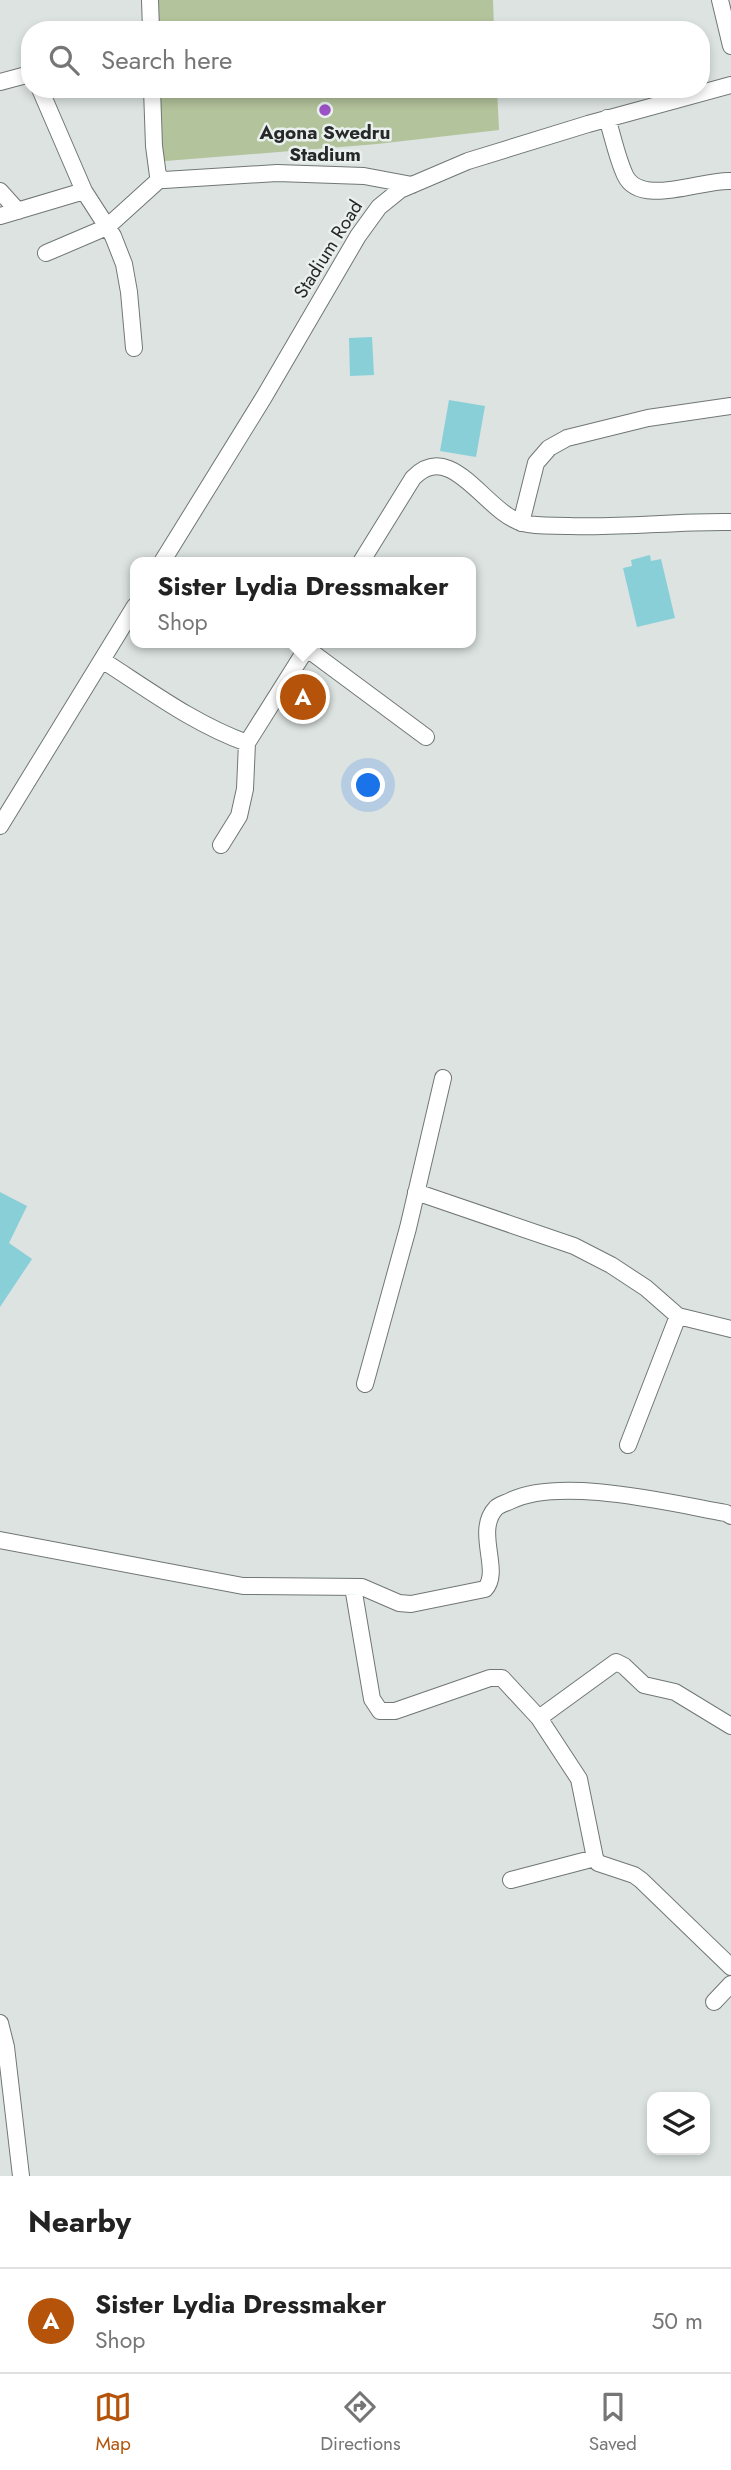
<!DOCTYPE html>
<html lang="en">
<head>
<meta charset="utf-8">
<style>
	:root { --surface:#fff; --page:#f6f6f6; --text:#222; --muted:#767676; --line:#e0e0e0; --accent:#b45309 }
	body { margin:0; font-family:Jost,sans-serif; background:var(--page); color:var(--text) }
	.controls { position:absolute; right:21px; bottom:21px; display:grid; overflow:hidden; border-radius:14px; box-shadow:0 4px 10px #0003 }
	.controls button { width:63px; height:63px; display:grid; place-items:center; padding:0; border:0; border-bottom:2px solid var(--line); background:var(--surface); color:var(--text); font:35px sans-serif }
	.you { position:absolute; left:369px; top:786px; width:24px; height:24px; margin:-18px; border:5px solid #fff; border-radius:50%; background:#1a73e8; box-shadow:0 0 0 10px #1a73e833 }
	.badge { display:grid; place-items:center; width:46px; height:46px; border-radius:50%; background:var(--accent); color:#fff; font-size:23px; font-weight:700 }
	.pin { position:absolute; translate:-50% -50%; border:4px solid #fff; box-shadow:0 2px 7px #0006 }
	.popup { position:absolute; left:130px; top:557px; width:346px; height:91px; box-sizing:border-box; display:grid; place-content:center; border-radius:14px; background:var(--surface); filter:drop-shadow(0 2px 5px #0005); font-size:23px; white-space:nowrap; color:var(--muted) }
	.popup b { font-size:26px; color:var(--text) }
	.popup::after { content:''; position:absolute; left:50%; top:100%; margin-left:-14px; border:14px solid transparent; border-top-color:var(--surface) }
	.list { margin:0; padding:0; list-style:none }
	h2 { display:flex; justify-content:space-between; align-items:center; height:91px; margin:0; padding:0 28px; font-size:30px }
	h2 small { font-size:23px; font-weight:400; color:var(--muted) }
	.list li { display:grid; grid-template-columns:46px 1fr auto; gap:21px; align-items:center; box-sizing:border-box; height:105px; padding:0 28px; border-top:2px solid var(--line) }
	.list b { display:block; font-size:26px; white-space:nowrap }
	.list p { margin:0; font-size:23px; white-space:nowrap; color:var(--muted) }
	.list em { font-size:23px; font-style:normal; color:var(--muted) }
	.icon { flex:none; width:38px; height:38px; fill:none; stroke:currentColor; stroke-width:2; stroke-linecap:round; stroke-linejoin:round }
	.map { position:relative; flex:none; width:731px; height:2176px; overflow:hidden }
	.search { position:absolute; background:var(--surface); box-shadow:0 4px 10px #0003; left:21px; right:21px; top:21px; height:77px; display:flex; align-items:center; gap:18px; box-sizing:border-box; padding:0 24px; border-radius:28px; color:var(--muted); font-size:26px }
	.sheet { height:196px; background:var(--surface) }
	nav { display:flex; justify-content:space-around; align-items:center; box-sizing:border-box; height:98px; border-top:2px solid var(--line); background:var(--surface); font-size:19px; color:var(--muted) }
	nav a { display:grid; justify-items:center; gap:4px }
	nav .on { color:var(--accent) }
	.map>svg:first-child { display:block }
	.green { fill:#b3c39b }
	.building { fill:#89cfd8 }
	.lines { fill:none; stroke-linecap:round; stroke-linejoin:round }
	.minor-casing { stroke:#707775; stroke-width:18 }
	.minor { stroke:#fff; stroke-width:16 }
	.poi-dot { fill:#9b52c5; stroke:#e9f0ee; stroke-width:2.5 }
	.labels { text-anchor:middle; dominant-baseline:central; stroke-width:5; stroke-linejoin:round; paint-order:stroke }
	.poi-label { font-size:19px; font-weight:bold; fill:#272929; stroke:#e9f0ee }
	.street-label { font-size:19px; fill:#272929; stroke:#e9f0ee }
</style>
</head>
<body>
<div class="map">
<svg width="731" height="2176" viewBox="0 0 731 2176">
	<rect width="100%" height="100%" fill="#dce3e1"/>
	<path class="green" d="M 150,0 L 493,0 L 494,30 L 150,30 Z
		M 151,89 L 497,89 L 499,130 L 377,144 L 153,162 Z"/>
	<path class="building" d="M 372,337 L 374,375 L 350,376 L 349,338 Z
		M 449,400 L 485,406 L 476,457 L 440,451 Z
		M 650,555 L 651,561 L 661,559 L 675,618 L 637,627 L 623,568 L 632,566 L 631,560 Z
		M 0,1192 L 27,1206 L 9,1243 L 32,1259 L 0,1307 Z"/>
	<g class="lines">
		<g class="minor-casing">
			<path id="minor" d="M 150,0 L 151,30
				M 720,0 L 731,46
				M 0,82 L 30,74
				M 40,89 L 84,191 L 113,236 L 124,264 L 129,292 L 134,348
				M 152,89 L 154,146 L 158,176 L 164,180 L 277,173 L 364,176 L 412,185
				M 607,118 C 613,137 617,158 625,175 C 640,208 702,179 731,181
				M 0,191 L 18,211
				M 0,216 L 84,191
				M 46,253 L 107,227 L 160,179
				M 521,523 L 536,463 L 549,448 L 567,438 L 648,418 L 731,406
				M 162,562 L 264,397 L 358,236 L 379,207 L 400,190 L 468,161 L 588,124 L 731,85
				M 361,562 L 413,478 C 452,438 485,513 523,523 C 538,527 555,525 571,526 C 624,528 678,521 731,522
				M 306,648 L 426,737
				M 102,660 C 149,690 194,724 247,743 L 310,643
				M 0,826 L 135,606
				M 221,845 L 239,816 L 245,789 L 247,743
				M 416,1192 L 574,1246 L 611,1265 L 646,1288 L 678,1316 L 731,1329
				M 365,1384 L 408,1228 L 443,1078
				M 628,1445 L 678,1316
				M 0,1540 L 243,1586 L 362,1587 L 399,1603 L 411,1604 L 485,1589 C 502,1571 474,1531 496,1508 C 499,1505 506,1503 510,1501 C 560,1476 670,1503 726,1513 L 731,1516
				M 353,1587 L 372,1699 L 380,1711 L 395,1711 L 490,1678 L 502,1678 L 539,1718 L 579,1779 L 595,1858 L 598,1863 L 634,1875 L 641,1880 L 731,1967
				M 539,1718 L 616,1662 L 624,1666 L 644,1685 L 675,1692 L 731,1726
				M 511,1880 L 595,1858
				M 714,2002 L 731,1984
				M 0,2023 L 6,2047 L 21,2176"/>
		</g>
		<use href="#minor" class="minor"/>
	</g>
	<circle class="poi-dot" cx="325" cy="110" r="7"/>
	<g class="labels">
		<g class="poi-label">
			<text x="325" y="132">Agona Swedru<tspan x="325" dy="22">Stadium</tspan></text>
		</g>
		<g class="street-label">
			<text transform="translate(328 249) rotate(-58)">Stadium Road</text>
		</g>
	</g>
</svg>
<div class="controls">
<button><svg class="icon" aria-label="layers" viewBox="0 0 24 24"><path d="M12 4l9 5-9 5-9-5zM3 14l9 5 9-5"/></svg></button>
</div>
<div class="you"></div>
<div class="pin badge" style="left:303px;top:697px">A</div>
<div class="popup"><b>Sister Lydia Dressmaker</b>Shop</div>
<div class="search"><svg class="icon" aria-label="search" viewBox="0 0 24 24"><circle cx="10" cy="10" r="6"/><path d="M15 15l6 6"/></svg>Search here</div>
</div>
<section class="sheet">
<h2>Nearby<small></small></h2>
<ul class="list">
<li><span class="badge">A</span><div><b>Sister Lydia Dressmaker</b><p>Shop</p></div><em>50 m</em></li>
</ul>
</section>
<nav>
<a class="on"><svg class="icon" aria-label="map" viewBox="0 0 24 24"><path d="M3 6l6-2 6 2 6-2v14l-6 2-6-2-6 2zM9 4v14M15 6v14"/></svg>Map</a>
<a><svg class="icon" aria-label="directions" viewBox="0 0 24 24"><path d="M12 3l9 9-9 9-9-9zM9 14v-3h6M13 9l2 2-2 2"/></svg>Directions</a>
<a><svg class="icon" aria-label="saved" viewBox="0 0 24 24"><path d="M7 4h10v16l-5-4-5 4z"/></svg>Saved</a>
</nav>
</body>
</html>
